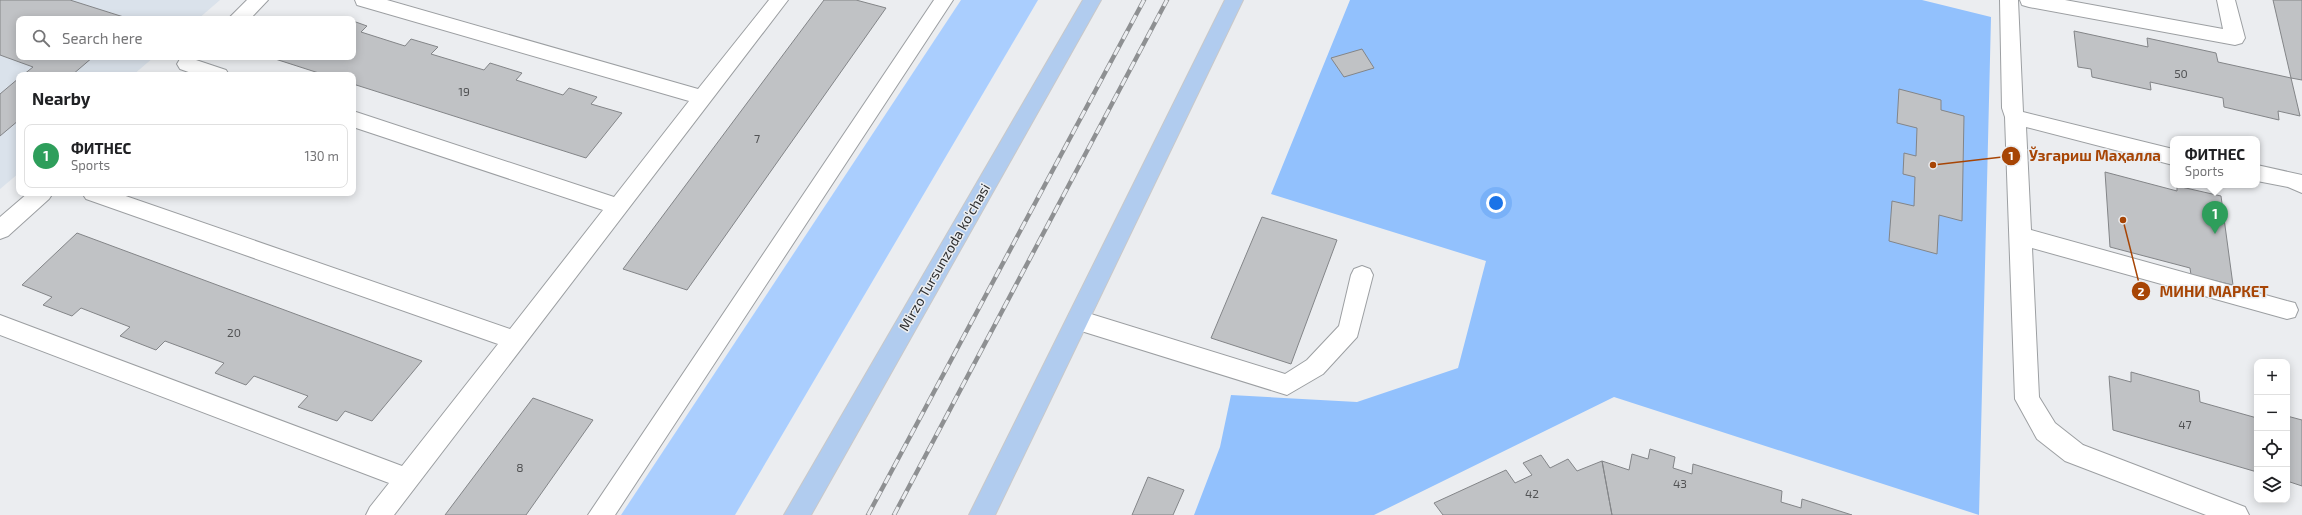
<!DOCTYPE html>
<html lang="en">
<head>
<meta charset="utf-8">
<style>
	:root { --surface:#fff; --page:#f2f2f2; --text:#202124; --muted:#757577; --line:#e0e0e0; --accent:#a74505 }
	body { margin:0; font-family:"Exo 2",sans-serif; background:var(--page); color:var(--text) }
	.controls { position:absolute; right:12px; bottom:12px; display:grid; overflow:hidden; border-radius:8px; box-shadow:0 2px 10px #0003 }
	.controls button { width:36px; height:36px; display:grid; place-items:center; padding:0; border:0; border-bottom:1px solid var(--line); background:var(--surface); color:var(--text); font:20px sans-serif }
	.you { position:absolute; left:1496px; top:203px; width:14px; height:14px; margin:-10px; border:3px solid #fff; border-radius:50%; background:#1a73e8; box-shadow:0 0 0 6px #1a73e833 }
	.badge { display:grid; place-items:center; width:26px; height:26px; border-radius:50%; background:var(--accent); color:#fff; font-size:13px; font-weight:700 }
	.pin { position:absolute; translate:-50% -33px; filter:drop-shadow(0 1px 2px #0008) }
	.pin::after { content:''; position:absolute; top:21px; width:14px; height:12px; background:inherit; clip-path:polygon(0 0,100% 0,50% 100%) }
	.popup { position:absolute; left:2170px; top:136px; width:90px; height:52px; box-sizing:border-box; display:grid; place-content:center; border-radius:8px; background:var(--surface); filter:drop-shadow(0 1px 3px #0005); font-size:13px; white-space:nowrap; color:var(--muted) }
	.popup b { font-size:15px; color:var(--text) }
	.popup::after { content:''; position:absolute; left:50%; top:100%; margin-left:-8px; border:8px solid transparent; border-top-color:var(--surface) }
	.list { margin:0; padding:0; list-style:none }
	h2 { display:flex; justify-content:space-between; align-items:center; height:52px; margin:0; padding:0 16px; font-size:17px }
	h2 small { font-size:13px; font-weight:400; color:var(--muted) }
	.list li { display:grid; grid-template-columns:26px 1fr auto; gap:12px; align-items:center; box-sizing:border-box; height:64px; margin:0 8px 8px; padding:0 8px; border:1px solid var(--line); border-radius:8px }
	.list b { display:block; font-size:15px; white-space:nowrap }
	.list p { margin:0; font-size:13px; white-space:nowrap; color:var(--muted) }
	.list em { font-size:13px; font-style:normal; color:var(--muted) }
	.icon { flex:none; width:22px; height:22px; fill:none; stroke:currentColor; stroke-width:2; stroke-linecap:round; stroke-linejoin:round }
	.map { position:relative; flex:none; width:2302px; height:515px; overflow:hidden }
	.search { position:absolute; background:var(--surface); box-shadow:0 2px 10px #0003; left:16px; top:16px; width:340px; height:44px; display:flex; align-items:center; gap:10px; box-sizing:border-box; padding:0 14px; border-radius:8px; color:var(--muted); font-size:15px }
	.panel { position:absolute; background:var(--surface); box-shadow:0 2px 10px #0003; left:16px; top:72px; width:340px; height:124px; border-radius:8px }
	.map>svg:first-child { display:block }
	.built { fill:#dae2eb }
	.green { fill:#aacefe }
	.forest { fill:#92c1fd }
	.building { fill:#c0c2c5; stroke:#838588 }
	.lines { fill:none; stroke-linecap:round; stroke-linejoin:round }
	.minor-casing { stroke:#9c9fa2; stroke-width:2 }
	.major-casing { stroke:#c8c8c9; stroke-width:2 }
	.minor { fill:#fff; fill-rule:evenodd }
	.major { fill:#b1ccef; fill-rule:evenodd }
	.rail-casing { stroke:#8e9092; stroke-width:4.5 }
	.rail { stroke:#ebedf0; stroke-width:3; stroke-dasharray:9; stroke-linecap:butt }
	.labels { text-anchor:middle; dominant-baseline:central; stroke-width:3; stroke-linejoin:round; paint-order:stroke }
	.number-label { font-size:12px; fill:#515254 }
	.street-label { font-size:14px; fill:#2c2d2f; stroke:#ebedf0 }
	.leader { fill:none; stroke:#a74505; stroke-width:1.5 }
	.callout-dot { fill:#a74505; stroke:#ebedf0; stroke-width:1.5 }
	.mark-label { font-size:12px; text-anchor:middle; font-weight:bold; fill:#fff }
	.callout-label { font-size:15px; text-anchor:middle; font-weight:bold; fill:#a74505; stroke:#ebedf0; stroke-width:3; stroke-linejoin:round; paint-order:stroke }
</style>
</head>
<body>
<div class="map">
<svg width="2302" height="515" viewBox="0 0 2302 515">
	<rect width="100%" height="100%" fill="#ebedf0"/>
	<path class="built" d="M 0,0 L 220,0 L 198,19 L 19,19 L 19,57 L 154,57 L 133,75 L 19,75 L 19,173 L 0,189 Z"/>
	<path class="green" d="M 961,0 L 1038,0 L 735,515 L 621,515 Z"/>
	<path class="forest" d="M 1350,0 L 1922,0 L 1991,17 L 1979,515 L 1614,397 L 1374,515 L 1194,515 L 1220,447 L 1231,395 L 1357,402 L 1458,368 L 1486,261 L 1271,194 Z"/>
	<path class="building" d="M 0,0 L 70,0 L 130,19 L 19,19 L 19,57 L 93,57 L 72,75 L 23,75 L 33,67 L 0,55 Z
		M 824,0 L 856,0 L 886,8 L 687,290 L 623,269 Z
		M 2273,0 L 2302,0 L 2302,80 L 2291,78 Z
		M 353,21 L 367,26 L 361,32 L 405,46 L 411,39 L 438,47 L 431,54 L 484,70 L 490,63 L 522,73 L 516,80 L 563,95 L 569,88 L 597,97 L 591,104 L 622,113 L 586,158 L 353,84 L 353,75 L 325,75 L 269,57 L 353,57 Z
		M 2074,31 L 2148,47 L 2147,38 L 2216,53 L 2218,62 L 2291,78 L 2300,116 L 2278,111 L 2279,120 L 2224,107 L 2223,98 L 2150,82 L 2151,90 L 2092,77 L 2091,69 L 2078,67 Z
		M 1362,49 L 1374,68 L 1344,77 L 1331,58 Z
		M 19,78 L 19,120 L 0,136 L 0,94 Z
		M 1899,89 L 1941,100 L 1941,110 L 1964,116 L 1962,221 L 1939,215 L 1937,254 L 1889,241 L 1892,201 L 1914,206 L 1915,177 L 1903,174 L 1904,153 L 1916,156 L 1917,128 L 1897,123 Z
		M 2105,172 L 2177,191 L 2177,186 L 2221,196 L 2233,285 L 2191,275 L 2190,268 L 2110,247 Z
		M 1262,217 L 1337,240 L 1291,364 L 1211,338 Z
		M 77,233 L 422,361 L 372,421 L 345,411 L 337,421 L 298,407 L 308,396 L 254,376 L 246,385 L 215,373 L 224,363 L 165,341 L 156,350 L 120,336 L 130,327 L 81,308 L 72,316 L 43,305 L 52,297 L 22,285 Z
		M 2131,372 L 2199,391 L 2200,402 L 2257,418 L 2257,472 L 2113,430 L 2109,376 L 2131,382 Z
		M 533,398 L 593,420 L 526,515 L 445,515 Z
		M 2287,416 L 2302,420 L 2302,486 L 2287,481 Z
		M 1650,449 L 1675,457 L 1673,468 L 1692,474 L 1693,464 L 1782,491 L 1781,502 L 1801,508 L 1802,499 L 1852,515 L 1612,515 L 1602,461 L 1629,470 L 1632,454 L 1648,459 Z
		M 1541,455 L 1550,468 L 1568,459 L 1577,471 L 1602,461 L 1612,515 L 1443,515 L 1434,503 L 1506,470 L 1515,483 L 1532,475 L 1523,463 Z
		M 1148,477 L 1184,490 L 1173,515 L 1132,515 Z"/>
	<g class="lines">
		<g class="minor-casing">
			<path id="minor" d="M 247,0 L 268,0 L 250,19 L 228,19 Z
				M 355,0 L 387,0 L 698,89 L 769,0 L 788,0 L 394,515 L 366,515 L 370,507 L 389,483 L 0,335 L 0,315 L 402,466 L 498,344 L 86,199 L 82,193 L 117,193 L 510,329 L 603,210 L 353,127 L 353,111 L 614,197 L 689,101 L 357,5 Z
				M 934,0 L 953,0 L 615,515 L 588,515 Z
				M 2000,0 L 2018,0 L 2023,112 L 2173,149 L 2173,165 L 2026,127 L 2031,230 L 2287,301 L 2295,303 L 2298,310 L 2295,317 L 2287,319 L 2032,248 L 2039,397 L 2055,423 L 2083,445 L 2245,507 L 2249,515 L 2206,515 L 2065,461 L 2037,439 L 2015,399 L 2005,117 L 2002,108 Z
				M 2020,0 L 2065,0 L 2223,29 L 2217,0 L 2235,0 L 2245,38 L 2242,43 L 2235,45 L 2029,7 L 2022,5 Z
				M 187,57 L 226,70 L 229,75 L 197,75 L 180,69 L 177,64 L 180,59 Z
				M 2257,165 L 2302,175 L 2302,193 L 2288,187 L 2257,181 Z
				M 28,193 L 53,193 L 49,199 L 8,236 L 0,239 L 0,217 Z
				M 1362,266 L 1370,269 L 1373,275 L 1357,337 L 1323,374 L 1287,395 L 1078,330 L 1070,327 L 1067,320 L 1070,313 L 1078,310 L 1285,374 L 1307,360 L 1339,326 L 1351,275 L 1354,269 Z"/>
		</g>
		<g class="major-casing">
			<path id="major" d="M 1083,0 L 1101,0 L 811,515 L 784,515 Z
				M 1225,0 L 1243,0 L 995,515 L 969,515 Z"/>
		</g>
		<use href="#minor" class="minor"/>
		<use href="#major" class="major"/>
		<g class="rail-casing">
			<path id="rail" d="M 868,515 L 1144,0
				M 894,515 L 1167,0"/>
		</g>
		<use href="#rail" class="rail"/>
	</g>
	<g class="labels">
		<g class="number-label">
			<text x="2181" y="73">50</text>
			<text x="464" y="91">19</text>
			<text x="757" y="138">7</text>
			<text x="234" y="332">20</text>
			<text x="2185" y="424">47</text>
			<text x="520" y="467">8</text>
			<text x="1680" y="483">43</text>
			<text x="1532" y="493">42</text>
		</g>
		<g class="street-label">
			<text transform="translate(944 257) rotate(-60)">Mirzo Tursunzoda ko'chasi</text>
		</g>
	</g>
	<path class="leader" d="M1933 165L2011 156M2123 220L2141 291"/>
	<g class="callout-dot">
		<circle cx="1933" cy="165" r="4"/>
		<circle cx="2123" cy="220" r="4"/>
		<circle cx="2011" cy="156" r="10"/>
		<circle cx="2141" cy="291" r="10"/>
	</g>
	<g class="mark-label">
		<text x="2011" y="160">1</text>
		<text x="2141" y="296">2</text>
	</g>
	<g class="callout-label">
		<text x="2095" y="161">Ўзгариш Маҳалла</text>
		<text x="2214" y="297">МИНИ МАРКЕТ</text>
	</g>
</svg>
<div class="controls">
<button>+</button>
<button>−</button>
<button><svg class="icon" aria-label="locate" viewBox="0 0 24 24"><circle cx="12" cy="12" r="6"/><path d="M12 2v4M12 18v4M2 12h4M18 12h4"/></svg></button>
<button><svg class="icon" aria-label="layers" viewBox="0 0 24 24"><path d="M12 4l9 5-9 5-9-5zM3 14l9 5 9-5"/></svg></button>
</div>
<div class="you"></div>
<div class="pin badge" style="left:2215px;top:234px;background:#2e9e5b">1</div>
<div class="popup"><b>ФИТНЕС</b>Sports</div>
<div class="search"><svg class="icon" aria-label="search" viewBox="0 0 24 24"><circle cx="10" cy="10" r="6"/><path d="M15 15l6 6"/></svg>Search here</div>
<section class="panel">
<h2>Nearby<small></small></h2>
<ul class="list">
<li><span class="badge" style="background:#2e9e5b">1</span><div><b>ФИТНЕС</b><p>Sports</p></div><em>130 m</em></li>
</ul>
</section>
</div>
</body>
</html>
